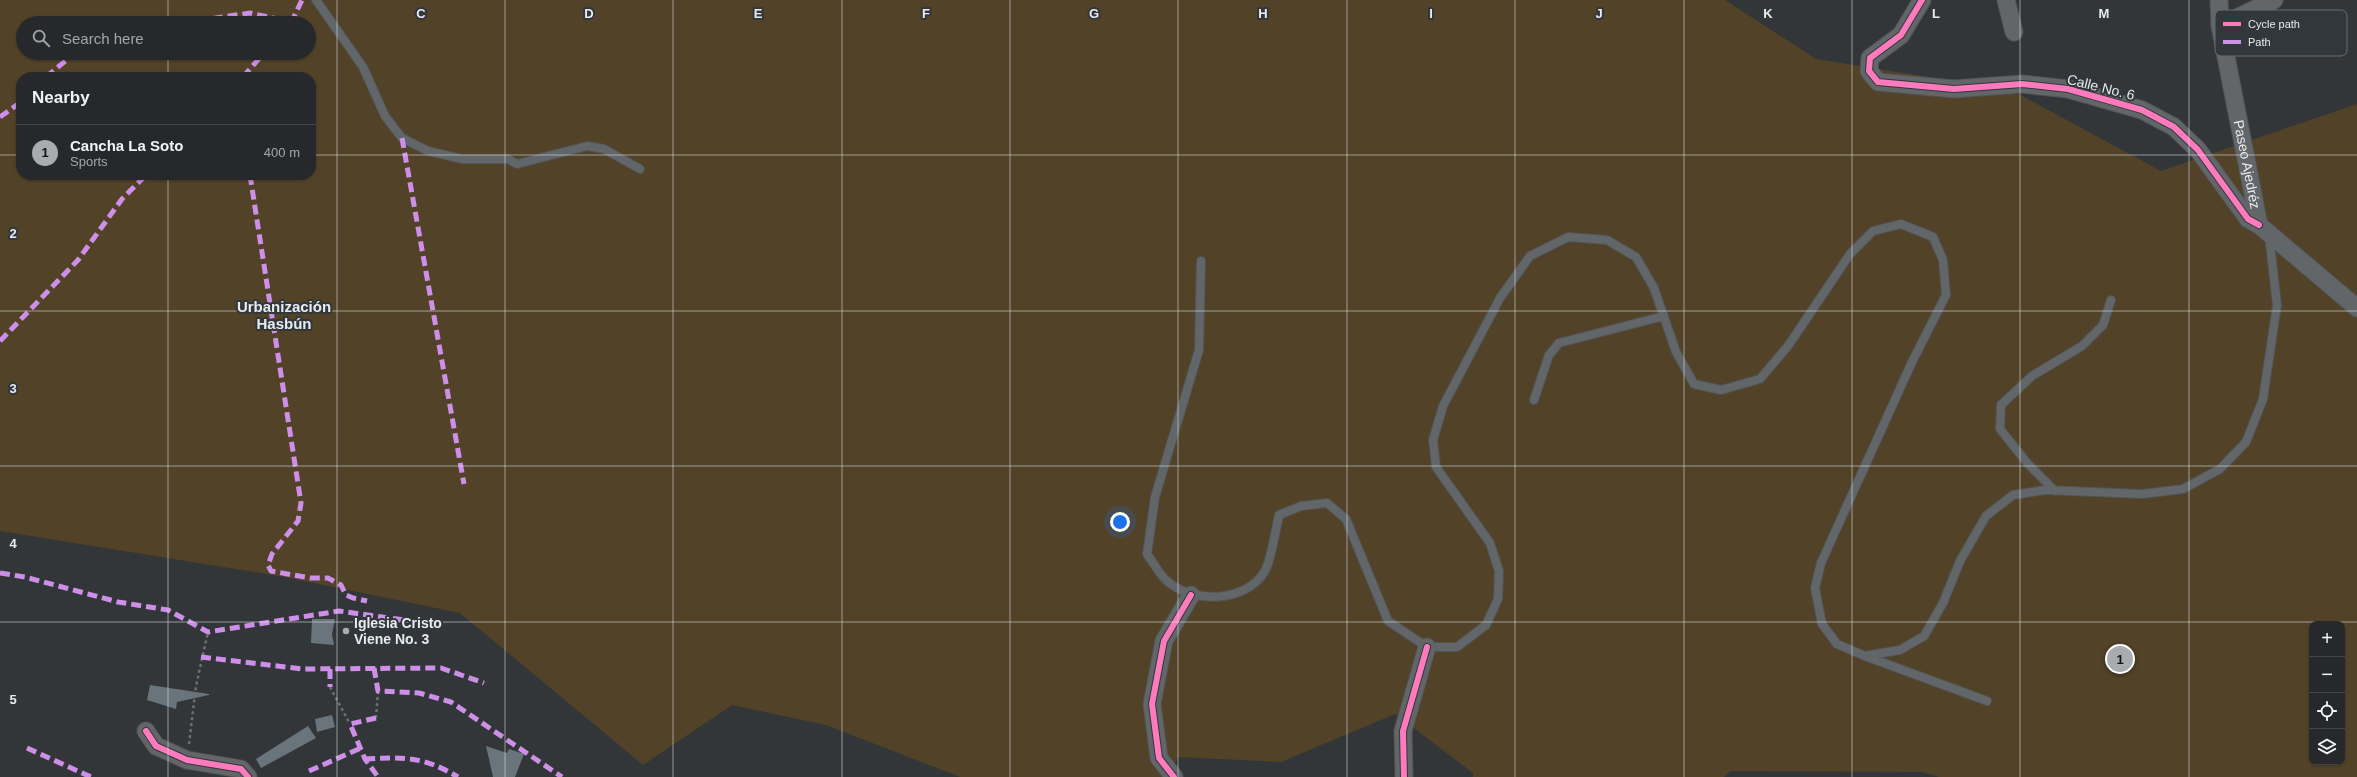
<!DOCTYPE html>
<html lang="en">
<head>
<meta charset="utf-8">
<style>
	:root { --surface:#26282b; --page:#323437; --text:#f1f3f6; --muted:#a4a6a9; --line:#424447; --accent:#a9acaf }
	body { margin:0; font-family:Arial,sans-serif; background:var(--page); color:var(--text) }
	.controls { position:absolute; right:12px; bottom:12px; display:grid; overflow:hidden; border-radius:8px; box-shadow:0 1px 3px #0004 }
	.controls button { width:36px; height:36px; display:grid; place-items:center; padding:0; border:0; border-bottom:1px solid var(--line); background:var(--surface); color:var(--text); font:20px sans-serif }
	.you { position:absolute; left:1120px; top:522px; width:14px; height:14px; margin:-10px; border:3px solid #fff; border-radius:50%; background:#1a73e8; box-shadow:0 0 0 6px #1a73e833 }
	.badge { display:grid; place-items:center; width:26px; height:26px; border-radius:50%; background:var(--accent); color:#111; font-size:13px; font-weight:700 }
	.pin { position:absolute; translate:-50% -50%; border:2px solid #fff; box-shadow:0 1px 4px #0006 }
	.list { margin:0; padding:0; list-style:none }
	h2 { display:flex; justify-content:space-between; align-items:center; height:52px; margin:0; padding:0 16px; font-size:17px }
	h2 small { font-size:13px; font-weight:400; color:var(--muted) }
	.list li { display:grid; grid-template-columns:26px 1fr auto; gap:12px; align-items:center; box-sizing:border-box; height:56px; padding:0 16px; border-top:1px solid var(--line) }
	.list b { display:block; font-size:15px; white-space:nowrap }
	.list p { margin:0; font-size:13px; white-space:nowrap; color:var(--muted) }
	.list em { font-size:13px; font-style:normal; color:var(--muted) }
	.icon { flex:none; width:22px; height:22px; fill:none; stroke:currentColor; stroke-width:2; stroke-linecap:round; stroke-linejoin:round }
	.map { position:relative; flex:none; width:2357px; height:777px; overflow:hidden }
	.search { position:absolute; background:var(--surface); box-shadow:0 1px 3px #0004; left:16px; top:16px; width:300px; height:44px; display:flex; align-items:center; gap:10px; box-sizing:border-box; padding:0 14px; border-radius:22px; color:var(--muted); font-size:15px }
	.panel { position:absolute; background:var(--surface); box-shadow:0 1px 3px #0004; left:16px; top:72px; width:300px; height:108px; border-radius:16px }
	.map>svg:first-child { display:block }
	.green { fill:#514228; fill-rule:evenodd }
	.building { fill:#69747b }
	.lines { fill:none; stroke-linecap:round; stroke-linejoin:round }
	.service-casing { stroke:#515456; stroke-width:10 }
	.minor-casing { stroke:#515456; stroke-width:19 }
	.path { stroke:#6d6f70; stroke-width:2.5; stroke-dasharray:3 3; stroke-linecap:butt }
	.service { stroke:#636668; stroke-width:8 }
	.minor { stroke:#636668; stroke-width:17 }
	.quiet { stroke:#ce8fe9; stroke-width:5; stroke-dasharray:10 5; stroke-linecap:butt }
	.cycleway-casing { stroke:#31373b; stroke-width:8 }
	.cycleway { stroke:#fd7abc; stroke-width:6 }
	.grid { fill:none; stroke:#e8ebee; stroke-width:1; stroke-opacity:0.55 }
	.poi-dot { fill:#a9acaf; stroke:#31373b; stroke-width:1.5 }
	.labels { text-anchor:middle; dominant-baseline:central; stroke-width:4; stroke-linejoin:round; paint-order:stroke }
	.street-label { font-size:14px; fill:#e8ebee; stroke:#31373b }
	.poi-label { font-size:14px; font-weight:bold; fill:#e8ebee; stroke:#31373b; text-anchor:start }
	.neighbourhood-label { font-size:15px; font-weight:bold; fill:#e8ebee; stroke:#31373b }
	.key { fill:#31373b; stroke:#686d71; stroke-width:1 }
	.key-label { font-size:11px; fill:#e8ebee }
	.grid-label { font-size:13px; text-anchor:middle; font-weight:bold; fill:#e8ebee; stroke:#31373b; stroke-width:4; stroke-linejoin:round; paint-order:stroke }
</style>
</head>
<body>
<div class="map">
<svg width="2357" height="777" viewBox="0 0 2357 777">
	<rect width="100%" height="100%" fill="#333639"/>
	<path class="green" d="M 0,0 L 1725,0 L 1816,59 L 2011,90 L 2161,171 L 2357,104 L 2357,777 L 1939,777 L 1922,772 L 1730,771 L 1724,777 L 1473,777 L 1473,773 L 1395,714 L 1281,762 L 1178,757 L 1168,777 L 960,777 L 826,725 L 732,705 L 643,765 L 460,613 L 285,577 L 0,531 ZM 23,23 L 309,23 L 309,53 L 23,53 ZM 21,77 L 311,77 L 311,175 L 21,175 ZM 2312,624 L 2342,624 L 2342,762 L 2312,762 Z"/>
	<path class="building" d="M 312,619 L 335,619 L 332,634 L 334,645 L 311,643 Z
		M 150,685 L 209,694 L 209,695 L 177,702 L 176,709 L 147,700 Z
		M 332,715 L 335,727 L 317,732 L 315,719 Z
		M 308,726 L 316,738 L 261,768 L 256,759 Z
		M 486,746 L 507,753 L 509,749 L 524,754 L 515,777 L 493,777 Z"/>
	<g class="lines">
		<g class="service-casing">
			<path id="service" d="M 316,0 L 363,67 L 385,116 L 402,138 L 428,151 L 462,159 L 508,159 L 517,164 L 587,146 L 604,149 L 640,169
				M 1201,261 L 1199,350 L 1155,497 L 1147,554 C 1153,562 1159,574 1167,581 C 1193,604 1246,603 1265,571 C 1271,560 1276,528 1279,515 L 1301,506 L 1327,503 L 1346,519 L 1388,621 L 1427,647 L 1457,647 L 1486,625 L 1498,599 L 1499,571 L 1490,543 L 1436,467 L 1433,440 L 1443,406 L 1500,298 L 1530,256 L 1568,237 L 1607,240 L 1636,257 L 1654,288 L 1676,352 L 1694,384 L 1721,390 L 1760,379 L 1788,346 L 1850,254 L 1873,231 L 1901,224 L 1933,237 L 1943,260 L 1946,295 L 1912,362 L 1821,563 L 1815,588 L 1822,624 L 1837,644 L 1865,656 L 1900,650 L 1924,636 L 1943,603 L 1960,561 L 1986,516 L 2013,495 L 2045,490 L 2142,494 L 2183,489 L 2220,469 L 2246,442 L 2263,399 L 2277,305 L 2269,235
				M 1534,400 L 1549,355 L 1559,343 L 1664,316
				M 2055,491 L 2028,464 L 2000,429 L 2001,405 L 2032,376 L 2082,346 L 2103,325 L 2111,300
				M 1865,656 L 1987,701"/>
		</g>
		<g class="minor-casing">
			<g id="minor">
				<path d="M 1922,0 L 1901,35 L 1870,58 L 1869,71 L 1878,82 L 1954,89 L 2022,84 L 2068,89 L 2142,110 L 2174,127 L 2198,150 L 2248,219 L 2259,225"/>
				<path d="M 2006,0 L 2014,32"/>
				<path id="s1" d="M 2219,0 L 2220,26 L 2259,225 L 2357,308"/>
				<path d="M 2220,26 L 2274,0"/>
				<path d="M 146,731 L 156,746 L 187,760 L 241,769 L 248,777"/>
				<path d="M 1174,777 L 1159,758 L 1152,704 L 1164,641 L 1191,595"/>
				<path d="M 1404,777 L 1403,731 L 1427,647"/>
			</g>
		</g>
		<path class="path" d="M 330,687 L 350,724
			M 376,718 L 378,691
			M 189,744 L 196,686 L 208,632"/>
		<use href="#service" class="service"/>
		<use href="#minor" class="minor"/>
		<path class="quiet" d="M 123,23 L 150,20 L 202,20 L 250,13 L 291,22
			M 291,23 L 302,0
			M 46,77 L 75,53
			M 243,77 L 264,53
			M 0,117 L 21,102
			M 402,138 L 464,484
			M 250,175 L 301,503 L 298,521 L 272,554 L 268,565 L 271,571 L 310,578 L 328,578 L 341,585 L 346,595 L 353,598 L 367,601
			M 0,341 L 78,260 L 122,199 L 146,175
			M 0,573 L 25,577 L 118,602 L 168,610 L 208,632 L 339,611 L 426,623
			M 201,657 L 303,669 L 441,668 L 484,683
			M 374,668 L 378,691 L 419,693 L 451,702 L 562,777
			M 330,669 L 330,687
			M 376,718 L 350,724 L 365,759 L 378,777
			M 27,748 L 91,777
			M 365,759 C 404,757 423,756 458,777
			M 309,771 L 361,748"/>
		<g class="cycleway-casing">
			<path id="cycleway" d="M 1922,0 L 1901,35 L 1870,58 L 1869,71 L 1878,82 L 1954,89 L 2022,84 L 2068,89 L 2142,110 L 2174,127 L 2198,150 L 2248,219 L 2259,225
				M 146,731 L 156,746 L 187,760 L 241,769 L 248,777
				M 1174,777 L 1159,758 L 1152,704 L 1164,641 L 1191,595
				M 1404,777 L 1403,731 L 1427,647"/>
		</g>
		<use href="#cycleway" class="cycleway"/>
	</g>
	<path class="grid" d="M 168,0 L 168,23M 337,0 L 337,777M 505,0 L 505,777M 673,0 L 673,777M 842,0 L 842,777M 1010,0 L 1010,777M 1178,0 L 1178,777M 1347,0 L 1347,777M 1515,0 L 1515,777M 1684,0 L 1684,777M 1852,0 L 1852,777M 2020,0 L 2020,777M 2189,0 L 2189,777M 168,53 L 168,77M 0,155 L 21,155M 311,155 L 2357,155M 168,175 L 168,777M 0,311 L 2357,311M 0,466 L 2357,466M 0,622 L 2357,622"/>
	<circle class="poi-dot" cx="346" cy="631" r="4"/>
	<g class="labels">
		<g class="street-label">
			<text transform="translate(2101 87) rotate(14)">Calle No. 6</text>
			<text stroke="none"><textPath href="#s1" startOffset="167">Paseo Ajedréz</textPath></text>
		</g>
		<g class="poi-label">
			<text x="354" y="623">Iglesia Cristo<tspan x="354" dy="16">Viene No. 3</tspan></text>
		</g>
		<g class="neighbourhood-label">
			<text x="284" y="306">Urbanización<tspan x="284" dy="17">Hasbún</tspan></text>
		</g>
	</g>
	<rect x="2215" y="10" width="132" height="46" rx="6" class="key"/>
	<rect x="2223" y="22" width="18" height="4" fill="#fd7abc"/>
	<rect x="2223" y="40" width="18" height="4" fill="#ce8fe9"/>
	<g class="key-label">
		<text x="2248" y="28">Cycle path</text>
		<text x="2248" y="46">Path</text>
	</g>
	<g class="grid-label">
		<text x="421" y="18">C</text>
		<text x="589" y="18">D</text>
		<text x="758" y="18">E</text>
		<text x="926" y="18">F</text>
		<text x="1094" y="18">G</text>
		<text x="1263" y="18">H</text>
		<text x="1431" y="18">I</text>
		<text x="1599" y="18">J</text>
		<text x="1768" y="18">K</text>
		<text x="1936" y="18">L</text>
		<text x="2104" y="18">M</text>
		<text x="13" y="238">2</text>
		<text x="13" y="393">3</text>
		<text x="13" y="548">4</text>
		<text x="13" y="704">5</text>
	</g>
</svg>
<div class="controls">
<button>+</button>
<button>−</button>
<button><svg class="icon" aria-label="locate" viewBox="0 0 24 24"><circle cx="12" cy="12" r="6"/><path d="M12 2v4M12 18v4M2 12h4M18 12h4"/></svg></button>
<button><svg class="icon" aria-label="layers" viewBox="0 0 24 24"><path d="M12 4l9 5-9 5-9-5zM3 14l9 5 9-5"/></svg></button>
</div>
<div class="you"></div>
<div class="pin badge" style="left:2120px;top:659px">1</div>
<div class="search"><svg class="icon" aria-label="search" viewBox="0 0 24 24"><circle cx="10" cy="10" r="6"/><path d="M15 15l6 6"/></svg>Search here</div>
<section class="panel">
<h2>Nearby<small></small></h2>
<ul class="list">
<li><span class="badge">1</span><div><b>Cancha La Soto</b><p>Sports</p></div><em>400 m</em></li>
</ul>
</section>
</div>
</body>
</html>
